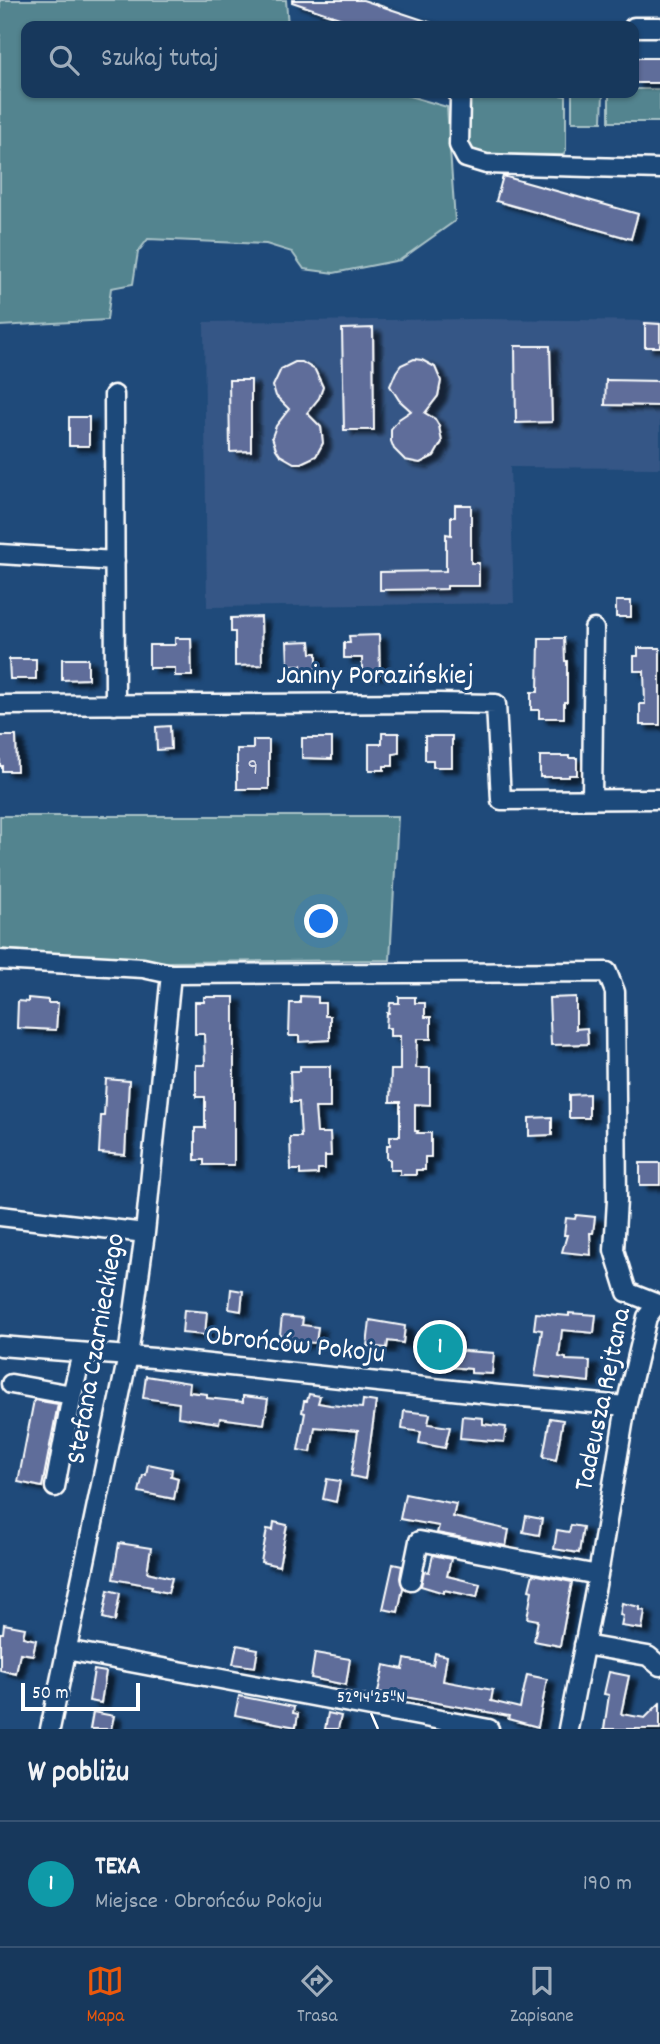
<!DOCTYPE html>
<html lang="pl">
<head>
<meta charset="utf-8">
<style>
	:root { --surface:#17385c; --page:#203f62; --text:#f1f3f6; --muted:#9eacbb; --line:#365272; --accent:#ea580c }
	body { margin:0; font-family:Dekko,sans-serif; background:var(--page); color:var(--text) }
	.scale { position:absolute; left:21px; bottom:18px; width:119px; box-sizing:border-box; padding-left:7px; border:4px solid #fff; border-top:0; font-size:19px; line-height:24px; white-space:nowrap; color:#fff; -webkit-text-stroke:5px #1f4a7a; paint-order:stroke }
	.you { position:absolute; left:322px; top:922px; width:24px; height:24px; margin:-18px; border:5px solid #fff; border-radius:50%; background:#1a73e8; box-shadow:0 0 0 10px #1a73e833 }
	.badge { display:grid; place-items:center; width:46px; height:46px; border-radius:50%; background:var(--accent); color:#fff; font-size:23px; font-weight:700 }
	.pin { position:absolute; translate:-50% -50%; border:4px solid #fff; box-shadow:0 2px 7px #0006 }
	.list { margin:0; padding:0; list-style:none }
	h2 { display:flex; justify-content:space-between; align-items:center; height:91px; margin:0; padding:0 28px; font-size:30px }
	h2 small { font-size:23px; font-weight:400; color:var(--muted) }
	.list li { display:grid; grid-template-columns:46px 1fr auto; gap:21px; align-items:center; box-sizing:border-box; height:126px; padding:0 28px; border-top:2px solid var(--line) }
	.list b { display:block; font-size:26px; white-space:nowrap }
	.list p { margin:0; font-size:23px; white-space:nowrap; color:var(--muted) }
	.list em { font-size:23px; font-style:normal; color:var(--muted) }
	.icon { flex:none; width:38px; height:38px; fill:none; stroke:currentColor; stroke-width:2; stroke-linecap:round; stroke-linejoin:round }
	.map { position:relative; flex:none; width:660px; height:1729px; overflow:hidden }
	.search { position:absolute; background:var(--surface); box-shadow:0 2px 5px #0004; left:21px; right:21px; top:21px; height:77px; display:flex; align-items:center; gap:18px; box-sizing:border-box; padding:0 24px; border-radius:14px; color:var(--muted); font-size:26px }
	.sheet { height:217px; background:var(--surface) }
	nav { display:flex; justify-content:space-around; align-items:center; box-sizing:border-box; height:98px; border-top:2px solid var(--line); background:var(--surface); font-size:19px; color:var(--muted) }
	nav a { display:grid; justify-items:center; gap:4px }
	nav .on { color:var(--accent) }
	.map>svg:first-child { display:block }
	.built { fill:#365786 }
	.green { fill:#53848f; stroke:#a9c2c7; stroke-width:2 }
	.building { fill:#5f6d9a; stroke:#fff; stroke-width:2; filter:url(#shadow) }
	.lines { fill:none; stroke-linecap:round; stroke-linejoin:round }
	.street-casing { stroke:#fff; stroke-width:23 }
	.street { stroke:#1f4a7a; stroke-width:18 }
	.ticks { fill:none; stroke:#fff; stroke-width:2.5 }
	.labels { text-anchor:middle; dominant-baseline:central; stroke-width:6; stroke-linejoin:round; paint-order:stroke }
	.number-label { font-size:24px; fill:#d7dae6 }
	.street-label { font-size:28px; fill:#fff; stroke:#1f4a7a }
	.ticks-label { font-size:18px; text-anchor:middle; fill:#fff; stroke:#1f4a7a; stroke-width:6; stroke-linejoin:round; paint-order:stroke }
</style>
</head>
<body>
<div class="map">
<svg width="660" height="1729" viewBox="0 0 660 1729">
	<defs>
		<filter id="shadow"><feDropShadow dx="8" dy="4.5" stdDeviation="2" flood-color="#0009"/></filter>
	</defs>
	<rect width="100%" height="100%" fill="#1f4a7a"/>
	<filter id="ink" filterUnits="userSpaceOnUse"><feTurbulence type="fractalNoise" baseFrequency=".0143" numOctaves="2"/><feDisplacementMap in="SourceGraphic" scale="14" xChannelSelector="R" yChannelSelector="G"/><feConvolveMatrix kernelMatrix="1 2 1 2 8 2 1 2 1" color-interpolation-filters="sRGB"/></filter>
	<g filter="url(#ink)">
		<path class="built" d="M 483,319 L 660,321 L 660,468 L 510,467 L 514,603 L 207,607 L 204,322 Z"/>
		<path class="green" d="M 0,0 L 286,0 L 288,26 L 26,26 L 26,93 L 399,93 L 447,107 L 455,221 L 400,260 L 334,273 L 304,269 L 292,252 L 266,244 L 148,239 L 138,252 L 133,284 L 111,288 L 107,320 L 0,326 Z
			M 634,89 L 660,89 L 660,122 L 609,122 L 609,93 L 634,93 Z
			M 469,93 L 547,93 L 566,96 L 566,150 L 563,155 L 483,154 L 475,152 L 469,143 Z
			M 572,93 L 603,93 L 602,122 L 572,122 Z
			M 0,816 L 398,816 L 390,960 L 167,962 L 0,949 Z"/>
		<path class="building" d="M 292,0 L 363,0 L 435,24 L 435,26 L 363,26 L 292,2 Z
			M 634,58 L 660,58 L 660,83 L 634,83 Z
			M 503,176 L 638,214 L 631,239 L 496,201 Z
			M 645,323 L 660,324 L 660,347 L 645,347 Z
			M 373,328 L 374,430 L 344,430 L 342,329 Z
			M 515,346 L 550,346 L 552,422 L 516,423 Z
			M 414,359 L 422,360 L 435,367 L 441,381 L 438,396 L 425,413 L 435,419 L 439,426 L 442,442 L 434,456 L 420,463 L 405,460 L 394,449 L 391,441 L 391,429 L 399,419 L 411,411 L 399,400 L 390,386 L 396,372 L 401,365 Z
			M 295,362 L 302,362 L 315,370 L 323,387 L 319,398 L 307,413 L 321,427 L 323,443 L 316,456 L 301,463 L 294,463 L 280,455 L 276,449 L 272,437 L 276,426 L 289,409 L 276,396 L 273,386 L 281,369 Z
			M 229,380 L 251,380 L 251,451 L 230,452 Z
			M 606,380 L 660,381 L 660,406 L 605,405 Z
			M 69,417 L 89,417 L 89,446 L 69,446 Z
			M 455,505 L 471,505 L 471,563 L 479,563 L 479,586 L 447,586 L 447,589 L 380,590 L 380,572 L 446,571 L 446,534 L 451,535 L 451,517 L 455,517 Z
			M 616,601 L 631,601 L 631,617 L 616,617 Z
			M 261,617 L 262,665 L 235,666 L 235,632 L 231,632 L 231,618 Z
			M 379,635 L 380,674 L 362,674 L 362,658 L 344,658 L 344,643 L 350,643 L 349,636 Z
			M 175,638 L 191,638 L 192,676 L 175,676 L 175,668 L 149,668 L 149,645 L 175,645 Z
			M 539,638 L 564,638 L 565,661 L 567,661 L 567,702 L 564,702 L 564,718 L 539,718 L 539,710 L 531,710 L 531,692 L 538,692 Z
			M 310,641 L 311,653 L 317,653 L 317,669 L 301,669 L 301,665 L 288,665 L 287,642 Z
			M 638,648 L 660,648 L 660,725 L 640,725 L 640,704 L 645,704 L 644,671 L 634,671 L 634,656 L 638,656 Z
			M 9,659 L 36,659 L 36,679 L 10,679 Z
			M 62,659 L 88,659 L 88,679 L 62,680 Z
			M 170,726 L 171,749 L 157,750 L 156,727 Z
			M 382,733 L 399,733 L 399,753 L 393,754 L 393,766 L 384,766 L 384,770 L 369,770 L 369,744 L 382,744 Z
			M 0,736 L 16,736 L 17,771 L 2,771 L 2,766 L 0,766 Z
			M 425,736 L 452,736 L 452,767 L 433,767 L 433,760 L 425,760 Z
			M 302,738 L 332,738 L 332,759 L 302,758 Z
			M 253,740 L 269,740 L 269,789 L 237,789 L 237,749 L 253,749 Z
			M 540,756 L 569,756 L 569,758 L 577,758 L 577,775 L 569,775 L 569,777 L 540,777 Z
			M 300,996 L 318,997 L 318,1003 L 325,1003 L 325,1016 L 330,1016 L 330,1040 L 299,1042 L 299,1036 L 289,1036 L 290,1003 L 300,1003 Z
			M 204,997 L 234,997 L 234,1165 L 204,1165 L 204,1160 L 195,1160 L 195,1128 L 205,1128 L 205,1097 L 196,1097 L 196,1065 L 205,1065 L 204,1034 L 195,1034 L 195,1002 L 204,1002 Z
			M 399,997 L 415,997 L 415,1003 L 425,1003 L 425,1017 L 431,1017 L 431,1039 L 417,1039 L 416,1068 L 430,1068 L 430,1105 L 415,1104 L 415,1131 L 418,1131 L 417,1133 L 431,1133 L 431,1157 L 425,1157 L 425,1170 L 416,1170 L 416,1175 L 400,1175 L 400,1170 L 390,1170 L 390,1159 L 387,1159 L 387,1145 L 390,1145 L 390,1136 L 400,1136 L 400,1102 L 390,1102 L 391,1070 L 400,1070 L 400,1036 L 390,1036 L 390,1028 L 386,1028 L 387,1013 L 389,1013 L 390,1003 L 399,1003 Z
			M 576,997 L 576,1029 L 587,1028 L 588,1044 L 551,1045 L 549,998 Z
			M 28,998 L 48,1000 L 48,1003 L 58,1003 L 56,1030 L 17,1028 L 18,1001 L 28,1002 Z
			M 300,1066 L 330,1066 L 330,1108 L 315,1108 L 317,1133 L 330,1133 L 331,1156 L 325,1156 L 325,1169 L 318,1169 L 318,1174 L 300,1175 L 300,1170 L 291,1170 L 290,1137 L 301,1137 L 299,1102 L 291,1102 L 290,1071 L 300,1071 Z
			M 106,1079 L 129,1081 L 125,1155 L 99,1153 L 101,1116 L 104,1116 Z
			M 589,1094 L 589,1118 L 569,1118 L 569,1095 Z
			M 552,1117 L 552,1135 L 529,1136 L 529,1118 Z
			M 640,1163 L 660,1163 L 660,1185 L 640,1185 Z
			M 576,1215 L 595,1217 L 593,1233 L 590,1233 L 591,1255 L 562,1252 L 567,1235 L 564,1235 L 566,1218 L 575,1219 Z
			M 231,1289 L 243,1291 L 241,1311 L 229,1309 Z
			M 184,1310 L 207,1312 L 205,1335 L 182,1333 Z
			M 536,1313 L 569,1316 L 569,1313 L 596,1315 L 594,1333 L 562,1330 L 559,1357 L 566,1358 L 566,1360 L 590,1361 L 589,1382 L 535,1376 L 542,1330 L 534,1329 Z
			M 282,1316 L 303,1318 L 302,1325 L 318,1327 L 316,1343 L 301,1342 L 300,1345 L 279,1343 Z
			M 370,1320 L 405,1326 L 403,1343 L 388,1341 L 387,1348 L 367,1346 Z
			M 430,1327 L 454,1330 L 452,1350 L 494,1353 L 492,1374 L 471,1373 L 471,1369 L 426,1365 Z
			M 146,1376 L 190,1383 L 189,1392 L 207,1394 L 207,1398 L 243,1402 L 243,1396 L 268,1399 L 264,1424 L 220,1418 L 219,1423 L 178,1417 L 179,1403 L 143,1398 Z
			M 309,1394 L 320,1396 L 318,1403 L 330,1405 L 362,1408 L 363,1400 L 376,1402 L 365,1479 L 351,1476 L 358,1431 L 315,1427 L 311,1452 L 298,1450 L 305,1413 L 302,1412 L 304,1401 L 307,1401 Z
			M 34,1400 L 58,1404 L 42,1487 L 18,1482 Z
			M 404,1411 L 430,1414 L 428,1424 L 450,1427 L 445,1448 L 419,1443 L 421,1432 L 402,1429 Z
			M 462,1416 L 483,1418 L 483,1424 L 506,1427 L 504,1442 L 460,1438 Z
			M 550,1418 L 563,1420 L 556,1460 L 543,1457 Z
			M 148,1464 L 172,1469 L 171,1476 L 178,1478 L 174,1499 L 139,1492 L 143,1475 L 146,1475 Z
			M 327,1479 L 340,1481 L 336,1502 L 323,1499 Z
			M 405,1494 L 456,1504 L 453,1517 L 509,1530 L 506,1546 L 437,1533 L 439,1526 L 400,1519 Z
			M 526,1516 L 542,1519 L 539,1535 L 523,1532 Z
			M 274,1522 L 287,1525 L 279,1566 L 261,1562 L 267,1529 L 273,1530 Z
			M 571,1525 L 583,1527 L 579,1553 L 554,1549 L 557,1530 L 569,1532 Z
			M 119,1543 L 151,1548 L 147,1572 L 172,1578 L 168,1593 L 151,1589 L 152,1586 L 113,1579 Z
			M 433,1555 L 451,1559 L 447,1576 L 480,1584 L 477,1597 L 444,1590 L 444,1593 L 421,1586 L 424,1571 L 429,1572 Z
			M 393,1564 L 402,1566 L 400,1578 L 403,1588 L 398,1612 L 383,1609 Z
			M 533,1574 L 572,1582 L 560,1646 L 534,1641 L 538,1620 L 527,1618 L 532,1591 L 529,1590 Z
			M 108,1590 L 120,1593 L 115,1621 L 103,1618 Z
			M 622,1603 L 640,1607 L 640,1610 L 645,1611 L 642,1629 L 621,1626 L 623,1616 L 620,1615 Z
			M 4,1624 L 25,1628 L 23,1637 L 36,1640 L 33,1655 L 20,1653 L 16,1674 L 0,1670 L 0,1633 L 3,1633 Z
			M 237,1645 L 258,1649 L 255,1667 L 233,1664 Z
			M 315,1653 L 350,1659 L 346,1685 L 311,1678 Z
			M 435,1653 L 447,1656 L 443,1681 L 493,1690 L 491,1701 L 520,1708 L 527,1675 L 547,1679 L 538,1727 L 508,1719 L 509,1716 L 378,1692 L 384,1665 L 403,1669 L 405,1659 L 433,1665 Z
			M 94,1670 L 106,1672 L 101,1703 L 89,1701 Z
			M 609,1672 L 629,1676 L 621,1714 L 645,1718 L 660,1703 L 660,1729 L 604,1729 L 609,1695 L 604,1694 Z
			M 239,1696 L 294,1707 L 293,1713 L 298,1714 L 296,1727 L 235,1715 Z
			M 93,1712 L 114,1716 L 111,1729 L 90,1729 Z
			M 328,1713 L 341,1716 L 338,1729 L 325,1729 Z"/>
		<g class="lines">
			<g class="street-casing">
				<path id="street" d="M 634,27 L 660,27
					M 458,93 L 460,98 L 459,145 L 466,158 L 486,164 L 660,169
					M 114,395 L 115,705
					M 0,554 L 115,561
					M 0,705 L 439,703 L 496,704 L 501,800 L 660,799
					M 592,799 L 594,629
					M 0,960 L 143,968 L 171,974 L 607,972 L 615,992 L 617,1200 L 614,1250 L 627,1292 L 660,1305
					M 0,1216 L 145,1233
					M 0,1346 L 154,1358 L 499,1395 L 626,1406
					M 11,1384 L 72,1395
					M 55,1487 L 72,1395 L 82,1353
					M 411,1580 L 419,1541 L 598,1575
					M 584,1645 L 648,1656 L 660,1666
					M 66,1650 L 489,1729
					M 50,1729 L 128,1356 L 145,1233 L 171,974
					M 568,1729 L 598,1575 L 626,1406 L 647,1317 L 657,1304"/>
			</g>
			<use href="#street" class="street"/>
		</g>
	</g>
	<path class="ticks" d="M 371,1713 L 378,1729"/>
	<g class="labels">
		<g class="number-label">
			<text x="253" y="769">9</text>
		</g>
		<g class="street-label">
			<text x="375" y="678">Janiny Porazińskiej</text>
			<text transform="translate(295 1347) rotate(6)">Obrońców Pokoju</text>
			<text transform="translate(98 1349) rotate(-80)">Stefana Czarnieckiego</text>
			<text transform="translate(605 1400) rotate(-78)">Tadeusza Rejtana</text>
		</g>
	</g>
	<g class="ticks-label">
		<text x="371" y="1702">52°14'25"N</text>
	</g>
</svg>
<div class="scale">50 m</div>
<div class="you"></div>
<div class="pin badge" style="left:440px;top:1347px;background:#0f9aa8">1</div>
<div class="search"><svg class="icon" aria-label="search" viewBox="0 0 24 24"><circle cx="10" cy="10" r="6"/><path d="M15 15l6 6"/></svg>Szukaj tutaj</div>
</div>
<section class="sheet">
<h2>W pobliżu<small></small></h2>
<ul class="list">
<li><span class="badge" style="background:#0f9aa8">1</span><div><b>TEXA</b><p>Miejsce · Obrońców Pokoju</p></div><em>190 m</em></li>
</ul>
</section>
<nav>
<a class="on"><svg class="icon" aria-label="map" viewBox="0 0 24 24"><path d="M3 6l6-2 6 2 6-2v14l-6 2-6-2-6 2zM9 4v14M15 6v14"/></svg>Mapa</a>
<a><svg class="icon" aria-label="directions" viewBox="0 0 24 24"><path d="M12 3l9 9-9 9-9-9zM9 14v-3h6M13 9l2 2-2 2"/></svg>Trasa</a>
<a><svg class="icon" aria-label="saved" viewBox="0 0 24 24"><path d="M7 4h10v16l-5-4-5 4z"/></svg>Zapisane</a>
</nav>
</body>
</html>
